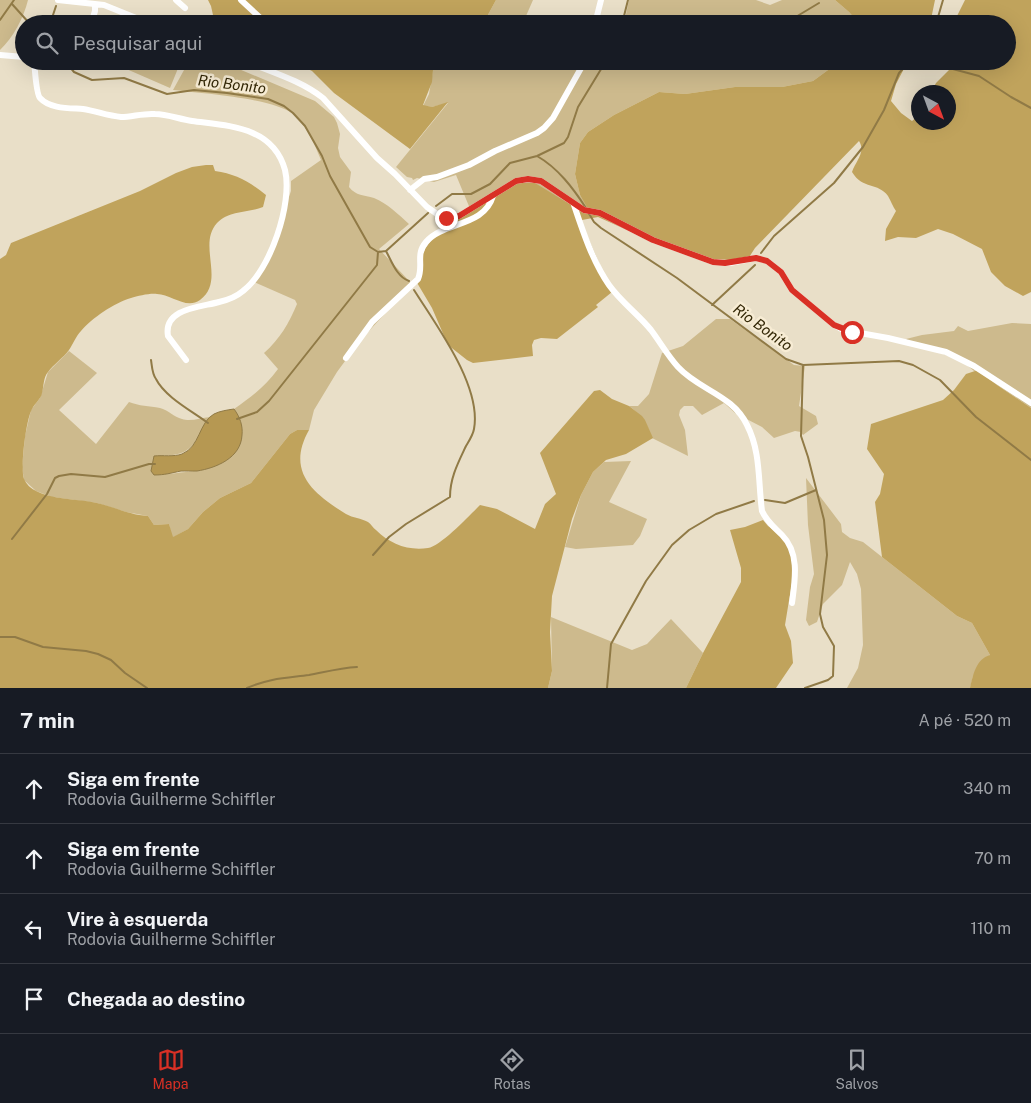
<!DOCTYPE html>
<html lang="pt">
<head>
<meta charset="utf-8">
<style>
	:root { --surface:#171b24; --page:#20242c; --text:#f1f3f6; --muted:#9ea1a6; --line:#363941; --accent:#d93025 }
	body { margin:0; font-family:"Public Sans",sans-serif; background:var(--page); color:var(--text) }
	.compass { position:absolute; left:911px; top:85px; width:45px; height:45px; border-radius:50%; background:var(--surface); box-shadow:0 5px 20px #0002; rotate:139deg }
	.stop { position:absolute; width:15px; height:15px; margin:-11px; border:4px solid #d93025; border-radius:50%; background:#fff }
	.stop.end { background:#d93025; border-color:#fff; box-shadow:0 1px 5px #0008 }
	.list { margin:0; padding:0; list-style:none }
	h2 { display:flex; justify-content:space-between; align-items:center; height:65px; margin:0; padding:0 20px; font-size:21px }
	h2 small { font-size:16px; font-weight:400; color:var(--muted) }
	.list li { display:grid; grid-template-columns:32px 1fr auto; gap:15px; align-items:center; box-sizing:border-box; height:70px; padding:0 20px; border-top:1px solid var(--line) }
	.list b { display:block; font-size:19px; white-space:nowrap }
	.list p { margin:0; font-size:16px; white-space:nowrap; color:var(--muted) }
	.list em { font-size:16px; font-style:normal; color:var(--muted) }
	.icon { flex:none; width:28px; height:28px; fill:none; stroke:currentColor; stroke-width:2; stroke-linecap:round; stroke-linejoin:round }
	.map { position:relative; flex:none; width:1031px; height:688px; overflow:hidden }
	.search { position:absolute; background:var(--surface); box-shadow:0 5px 20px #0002; left:15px; right:15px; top:15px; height:55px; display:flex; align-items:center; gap:12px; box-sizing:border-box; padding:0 18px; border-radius:28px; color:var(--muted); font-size:19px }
	.sheet { height:345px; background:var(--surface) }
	nav { display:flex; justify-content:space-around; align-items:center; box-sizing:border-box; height:70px; border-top:1px solid var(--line); background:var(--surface); font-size:14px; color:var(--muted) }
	nav a { display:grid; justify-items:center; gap:2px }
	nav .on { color:var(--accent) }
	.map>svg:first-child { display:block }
	.green { fill:#cdba8d }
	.forest { fill:#c0a35c }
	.water { fill:#b69852; stroke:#907a46 }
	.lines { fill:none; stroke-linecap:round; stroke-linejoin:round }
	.stream { stroke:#907a46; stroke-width:2 }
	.minor { stroke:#fff; stroke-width:6 }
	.route { stroke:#d93025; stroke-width:6 }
	.labels { text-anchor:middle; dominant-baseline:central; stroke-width:5; stroke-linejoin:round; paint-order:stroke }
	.water-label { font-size:15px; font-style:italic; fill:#342807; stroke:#f7ecd4 }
</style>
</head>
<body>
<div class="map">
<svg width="1031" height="688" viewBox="0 0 1031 688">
	<rect width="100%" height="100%" fill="#e9dfc8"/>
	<path class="green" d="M 0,0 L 28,0 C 24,17 13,38 0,50 Z
		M 496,0 L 533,0 L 526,16 L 545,24 L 483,24 Z
		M 629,0 L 756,0 L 770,5 L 782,0 L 835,0 L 849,12 L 856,20 L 855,24 L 624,24 Z
		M 108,61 L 181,61 L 170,88 Z
		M 189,61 L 220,61 L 315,101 L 334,117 L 337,123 L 340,134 L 338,148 L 340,157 L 351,172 L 349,187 C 356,196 364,195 374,198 C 387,203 399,215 409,224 L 379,249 L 412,284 L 359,342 L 337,372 L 314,410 L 309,430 L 297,430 L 290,434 L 251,483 L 220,498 L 203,512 L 188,529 L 172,538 L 169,524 L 154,525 L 148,516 L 126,512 L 97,503 L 52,497 L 36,491 L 24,480 L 22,467 L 25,436 L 31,410 L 40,398 L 48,372 L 69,351 L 97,373 L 59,410 L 96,444 L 129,402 C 139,406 149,406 160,408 C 168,410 174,417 182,419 C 190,422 201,418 210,417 C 196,438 194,457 164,455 L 170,474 C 184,472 199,471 213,466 L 236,413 L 234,409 C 251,397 266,386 278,369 L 264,353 C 280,339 289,323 297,304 L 295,300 L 254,282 L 271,250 L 291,191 L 291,181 L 321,160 C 314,143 307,126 293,114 C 273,98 200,93 173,90 Z
		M 431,61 L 836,61 L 828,70 L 813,81 L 782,87 L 735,87 L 685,94 L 659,92 L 614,115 L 588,132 L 580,143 L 575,174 L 580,195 L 589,209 L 471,211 L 456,175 L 434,182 L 417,178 L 413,180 L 412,178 L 407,177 L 396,167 L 448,103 L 432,107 L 423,106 L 429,94 L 433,71 Z
		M 716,319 L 730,319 L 794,365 L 805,366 L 799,406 L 816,416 L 818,424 L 803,435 L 801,432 L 795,431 L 774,438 L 762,427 L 735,413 L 724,403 L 702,415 L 693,406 L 684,406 L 680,410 L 679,415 L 685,430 L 688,456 L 652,438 C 646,421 642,416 629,406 L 638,406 L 649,394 L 662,353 L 683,346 Z
		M 1012,323 L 1031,324 L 1031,408 L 997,385 L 978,370 L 974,371 L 961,360 L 910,343 L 906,339 L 922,335 L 954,331 L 958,326 L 968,331 Z
		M 631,461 L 609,502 L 647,519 L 640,536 L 633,545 L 576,549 L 565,547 L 581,495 L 593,472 L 604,462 Z
		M 806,478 L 841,524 L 842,532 L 850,538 L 863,542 L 957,616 L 972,623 L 990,655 L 973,676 L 970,688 L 847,688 L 858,668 L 863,645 L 861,589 L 857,574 L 850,562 L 842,585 L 823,604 L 817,622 L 809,626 L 806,620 L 810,587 L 814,574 L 808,525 Z
		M 551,617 L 632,650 L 647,644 L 671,619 L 703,653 L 686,688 L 548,688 L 552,671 Z"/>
	<path class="forest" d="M 208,0 L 496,0 L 483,24 L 215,24 L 211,6 Z
		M 835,0 L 935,0 L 930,24 L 855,24 L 856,20 L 849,12 Z
		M 965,0 L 1031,0 L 1031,292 L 1023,296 L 1005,286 L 991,272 L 982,249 L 953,234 L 938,229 L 916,238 L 898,237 L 885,241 L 886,229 L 896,211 C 893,207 891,201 888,196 C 878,182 863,190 852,172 C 856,161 866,152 859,141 L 755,248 L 746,262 L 718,261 L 627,230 L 598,217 L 582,220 L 582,224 L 612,292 L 596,305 L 598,307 L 557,339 L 541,338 L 534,340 L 532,345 L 533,356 L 473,363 L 467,360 L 448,345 L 432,308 L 416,281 L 420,261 L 425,249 L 440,228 L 505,189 L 519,183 L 535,183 L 576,208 L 588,209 L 580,195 L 575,174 L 580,143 L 588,132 L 614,115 L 659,92 L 685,94 L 735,87 L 782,87 L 813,81 L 828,70 L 836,61 L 908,61 L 896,84 L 891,101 L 901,113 L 912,121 L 918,116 L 918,122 L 948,122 L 948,92 L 931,92 L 936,83 L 954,65 L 953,61 L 1007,61 L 1007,24 L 953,24 Z
		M 292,61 L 431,61 L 433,70 L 432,82 L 423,105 L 432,107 L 448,102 L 410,149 L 334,93 L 312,71 Z
		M 206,165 L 213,165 L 215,171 C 236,174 250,182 266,195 L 263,207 C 248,213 229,210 217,223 C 197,245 226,281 200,300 C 186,310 171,294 157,294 C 150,293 138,296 131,298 C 114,303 92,318 81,331 C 76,336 73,344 69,350 C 63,358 54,364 48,372 C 43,378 44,386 42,393 C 41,399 35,403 32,409 C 26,419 20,469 24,479 C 33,501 78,498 97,503 C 114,507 130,515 148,516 L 154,525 L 169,524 L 173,537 L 188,529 L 203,512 L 220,498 L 251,483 L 290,434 L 297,430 L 309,430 C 286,471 312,493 346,514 C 353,518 361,518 368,522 C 371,524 373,528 376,530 C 390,544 408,551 428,548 C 441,546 470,515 480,505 L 497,509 L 535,529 L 545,504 L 556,494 L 540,453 L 594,391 L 600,390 L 612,399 L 629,406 L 642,416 L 645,420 L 653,438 L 626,454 L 606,460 L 593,472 L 581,495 L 572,519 L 552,596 L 550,632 L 552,671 L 548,688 L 0,688 L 0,259 L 6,255 L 11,243 L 140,191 L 176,173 L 192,167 Z
		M 978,370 L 997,385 L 1031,408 L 1031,688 L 970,688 C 973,675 976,659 990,655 L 972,623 L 957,616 L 882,557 L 875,502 L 880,494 L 884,474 L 867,449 L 871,424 L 943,400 L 954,390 L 966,374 Z
		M 763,520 L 768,526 L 791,543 L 793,576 L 785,625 L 791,641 L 793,663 L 776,688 L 686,688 L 703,653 L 741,582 L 741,568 L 730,530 L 745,527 Z"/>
	<path class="water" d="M 234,409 C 240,417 243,426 242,435 C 241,458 216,468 197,471 C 191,471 186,471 181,471 C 171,473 165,475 154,475 L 151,471 L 154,456 C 163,455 174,457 182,454 C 200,447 199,422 214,414 C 220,411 227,410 234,409 Z"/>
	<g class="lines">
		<path class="stream" d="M 12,4 L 30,24
			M 0,20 L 14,0
			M 51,24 L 52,18 L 56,6
			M 622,24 L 628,0
			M 784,24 L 819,3
			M 936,24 L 943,0
			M 65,61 L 74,72 L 92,80 L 124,78 L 167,94 L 194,90 L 227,93 L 268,99 L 284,106 L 293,113 L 305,126 L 322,156 L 330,176 L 370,247 L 378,252 L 386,251 L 428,213
			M 923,61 L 979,76 L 1011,97 L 1031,108
			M 537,156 C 558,168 573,188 586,208
			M 436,206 L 452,194 L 471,194 L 490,184 L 510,163 L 537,156 L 564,143 L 568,137 L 578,107 L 606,61
			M 588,212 L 594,222 L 601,228 L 677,278 L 786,359 L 803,365 L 899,361 L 913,365 L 940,380 L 976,417 L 1031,460
			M 386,251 C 392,262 397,277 409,281
			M 761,253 L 774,236 L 834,183 L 863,147 L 884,110 L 899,73 L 910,61
			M 712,305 L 755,265
			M 151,360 C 152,366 152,374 156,379 C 165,397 192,411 208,423
			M 803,365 L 801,436 L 808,457 L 824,520 L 827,555 L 820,614 L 823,627 L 834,646 L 833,676 L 828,680 L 805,688
			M 237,419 L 257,412 L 269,401 L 377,265 L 378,252
			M 765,500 L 785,503 L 816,490
			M 12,539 L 47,494 L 55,478 L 59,476 L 71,474 L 105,477 L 149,464 L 155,464
			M 373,555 L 389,537 L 406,524 L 450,497 C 450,478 458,463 466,446 C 469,441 473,435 474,429 C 482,386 436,325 414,290
			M 0,637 L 15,637 L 43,647 L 86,651 L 98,654 L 111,660 L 125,673 L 147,688
			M 247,688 C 270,678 286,678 309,675 C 325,672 340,668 357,667
			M 607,688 L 611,644 L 646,581 L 672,545 L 689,530 L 716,514 L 754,501"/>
		<path class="minor" d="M 58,0 L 104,5 L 151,24
			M 176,0 L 185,8
			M 241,0 L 267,24
			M 91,24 L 95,11 L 95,4
			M 595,24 L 601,0
			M 0,55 L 24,57
			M 34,61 C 35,69 36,94 40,98 C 50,109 70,108 83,109 C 96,111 108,116 121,117 C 132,117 143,113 155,114 C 167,114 179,119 192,121 C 228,126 273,126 285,170 C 293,203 270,271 243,291 C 236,297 228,300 219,302 C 202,307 163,308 168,336 L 186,360
			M 245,61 C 271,72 300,80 323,98 L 377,158 L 395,174 L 427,207 L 440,216 L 446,218 L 459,216 L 516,181 L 528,179 L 541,181 L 584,210 L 600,213 L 653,240 L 713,262 L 730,263 L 756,258 L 767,261 L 781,272 L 792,290 L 834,325 L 843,330 L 888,338 L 946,352 L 974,366 L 1031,403
			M 410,190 L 424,179 L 437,177 L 469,165 L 495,151 L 537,133 L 544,128 L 553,118 L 585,61
			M 574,205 C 583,232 593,262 609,285 C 621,302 638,314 651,330 C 660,342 668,356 678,367 C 699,390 733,395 747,425 C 761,452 758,482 762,511 C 767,522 774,527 782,535 C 800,553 795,580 792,603
			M 346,358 L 372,322 L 418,279 C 424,265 415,255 426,242 C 444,221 484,227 493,196"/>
	</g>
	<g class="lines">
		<path class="route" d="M 446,218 L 459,216 L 516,181 L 528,179 L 541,181 L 584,210 L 600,213 L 653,240 L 713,262 L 725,263 L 756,258 L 767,261 L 781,272 L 792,290 L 834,325 L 852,332"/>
	</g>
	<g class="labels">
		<g class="water-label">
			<text transform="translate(232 84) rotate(7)">Rio Bonito</text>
			<text transform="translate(763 327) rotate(36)">Rio Bonito</text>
		</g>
	</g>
</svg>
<svg class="compass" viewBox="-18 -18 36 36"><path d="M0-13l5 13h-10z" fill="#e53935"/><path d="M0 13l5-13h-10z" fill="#9ea1a6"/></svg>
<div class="stop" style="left:852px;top:332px"></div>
<div class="stop end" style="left:446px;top:218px"></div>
<div class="search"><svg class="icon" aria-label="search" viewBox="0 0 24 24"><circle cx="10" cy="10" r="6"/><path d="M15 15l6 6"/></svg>Pesquisar aqui</div>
</div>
<section class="sheet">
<h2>7 min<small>A pé · 520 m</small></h2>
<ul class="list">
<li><svg class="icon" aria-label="ahead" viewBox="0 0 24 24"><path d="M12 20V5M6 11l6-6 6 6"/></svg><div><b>Siga em frente</b><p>Rodovia Guilherme Schiffler</p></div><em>340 m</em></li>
<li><svg class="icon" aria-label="ahead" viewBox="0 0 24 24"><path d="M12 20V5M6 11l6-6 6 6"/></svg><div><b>Siga em frente</b><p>Rodovia Guilherme Schiffler</p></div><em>70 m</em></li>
<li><svg class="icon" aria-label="left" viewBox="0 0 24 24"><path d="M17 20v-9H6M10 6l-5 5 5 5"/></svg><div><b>Vire à esquerda</b><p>Rodovia Guilherme Schiffler</p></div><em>110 m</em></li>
<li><svg class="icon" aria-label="arrive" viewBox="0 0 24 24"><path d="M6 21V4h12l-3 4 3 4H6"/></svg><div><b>Chegada ao destino</b></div></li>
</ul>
</section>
<nav>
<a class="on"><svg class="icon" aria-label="map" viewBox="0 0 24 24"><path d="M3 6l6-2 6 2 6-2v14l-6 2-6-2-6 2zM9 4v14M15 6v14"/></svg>Mapa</a>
<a><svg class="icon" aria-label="directions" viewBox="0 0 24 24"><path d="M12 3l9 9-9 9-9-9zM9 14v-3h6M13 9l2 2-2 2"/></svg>Rotas</a>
<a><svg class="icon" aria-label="saved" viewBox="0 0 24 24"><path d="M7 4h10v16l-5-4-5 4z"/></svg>Salvos</a>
</nav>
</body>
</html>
